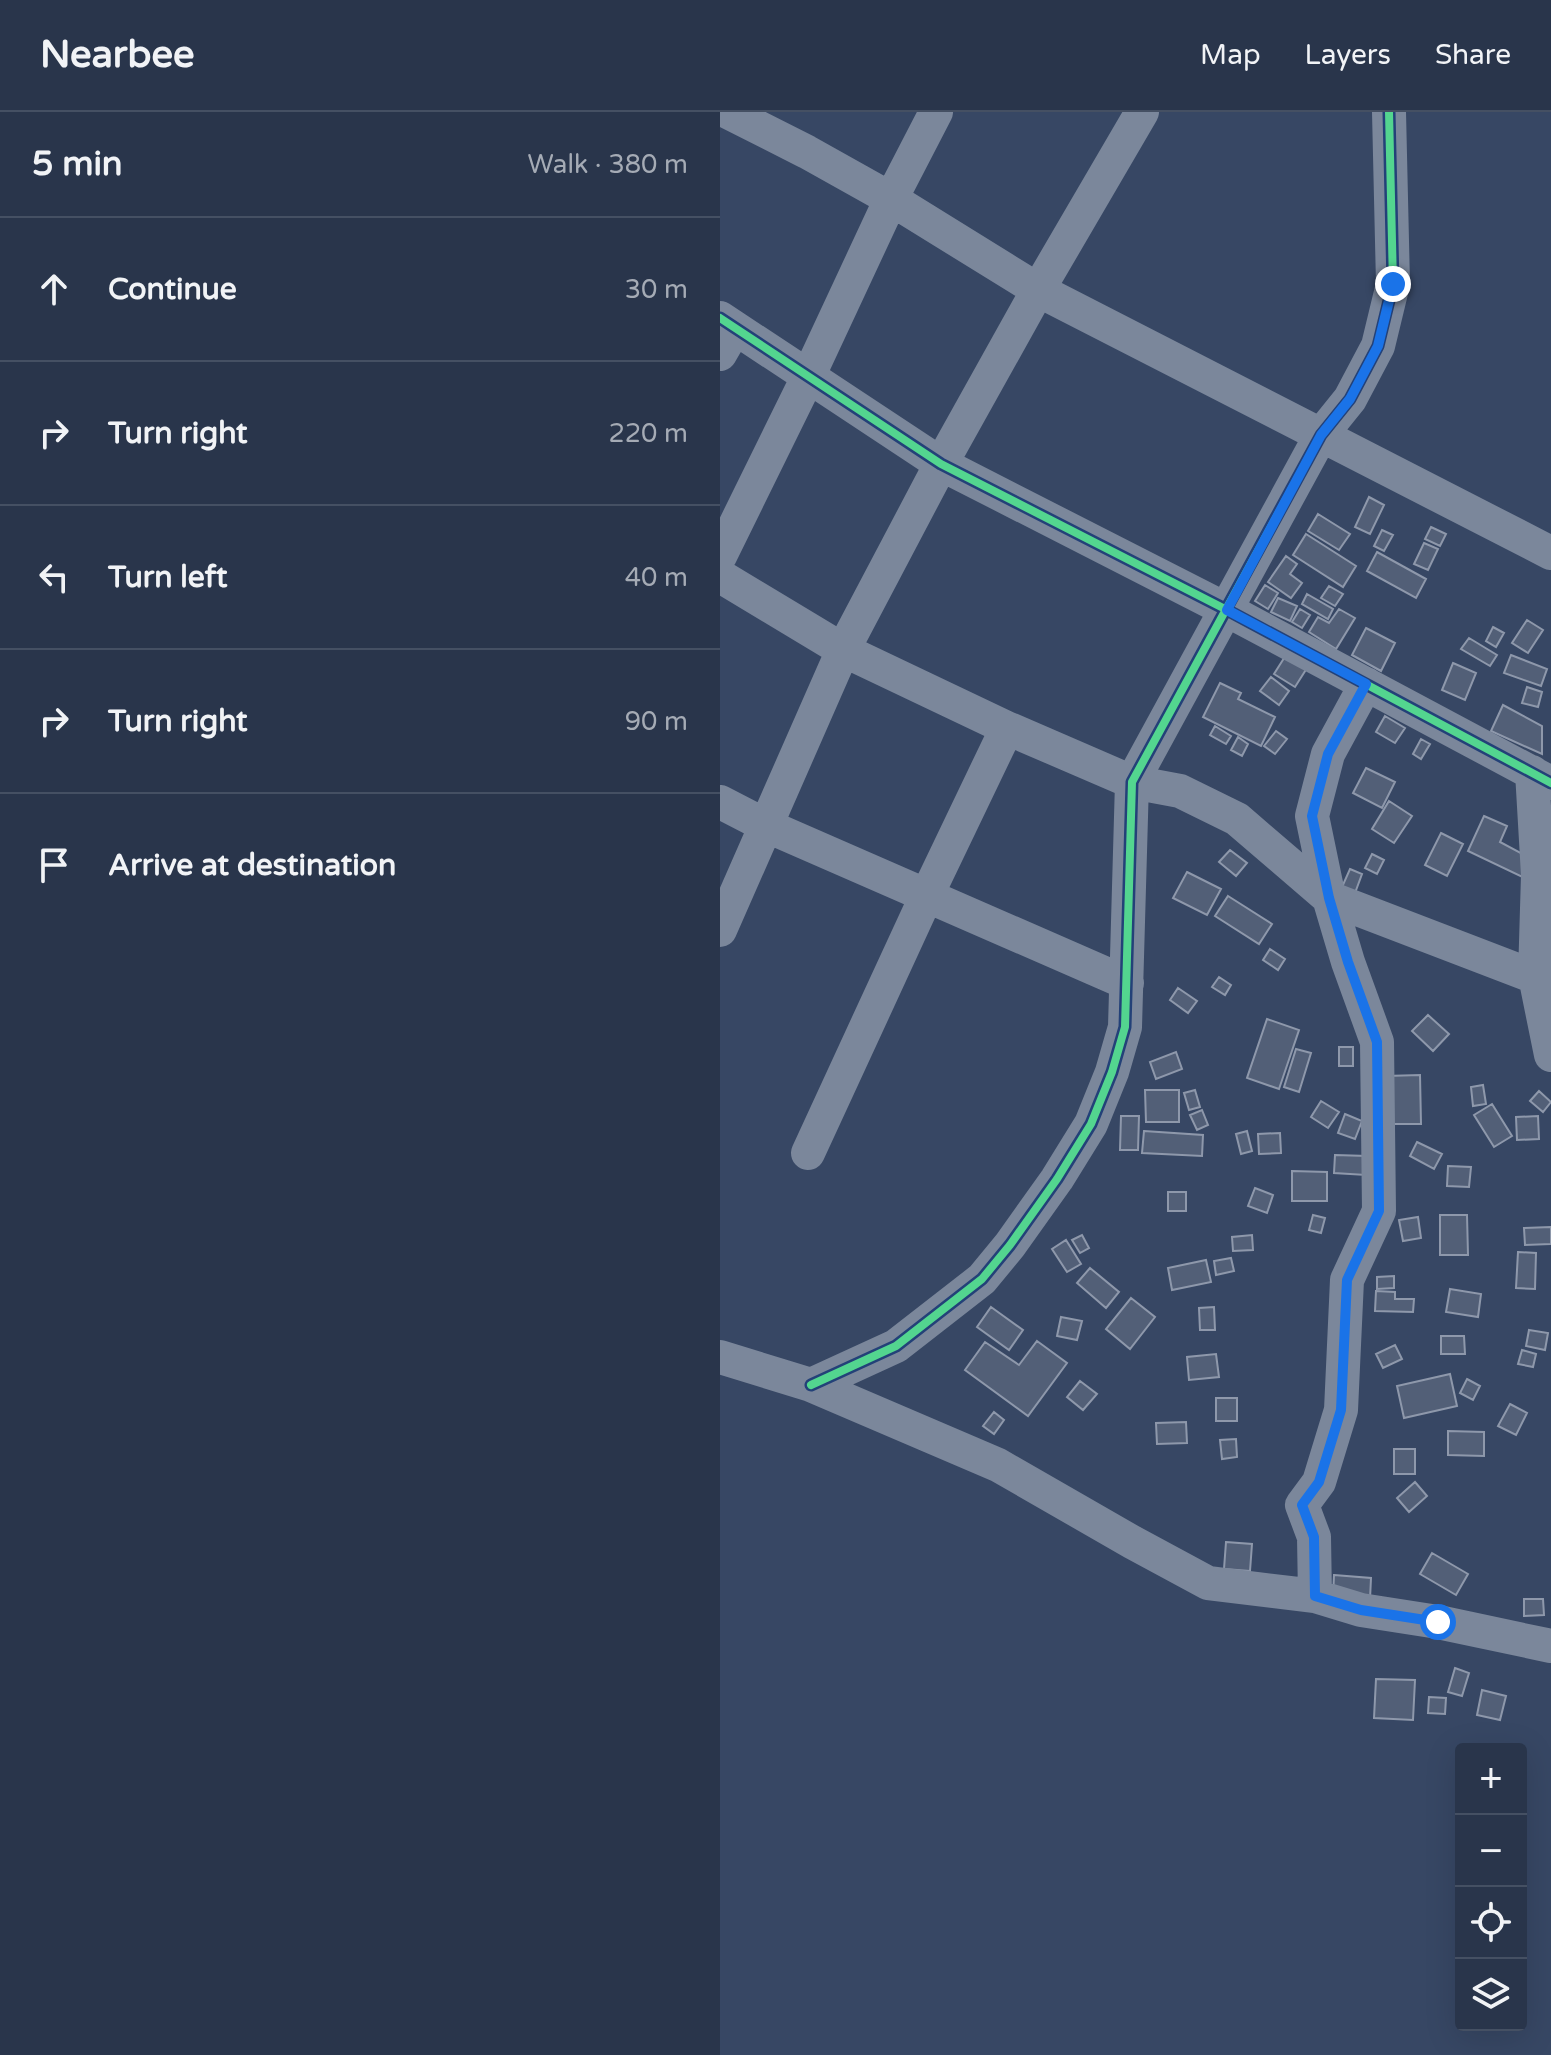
<!DOCTYPE html>
<html lang="en">
<head>
<meta charset="utf-8">
<style>
	:root { --surface:#29354b; --page:#313d52; --text:#f1f3f6; --muted:#a5abb5; --line:#455063 }
	body { margin:0; font-family:"Varela Round",sans-serif; background:var(--page); color:var(--text) }
	.controls { position:absolute; right:24px; bottom:24px; display:grid; overflow:hidden; border-radius:8px; box-shadow:0 8px 32px #0002 }
	.controls button { width:72px; height:72px; display:grid; place-items:center; padding:0; border:0; border-bottom:2px solid var(--line); background:var(--surface); color:var(--text); font:40px sans-serif }
	.stop { position:absolute; width:24px; height:24px; margin:-18px; border:6px solid #1a73e8; border-radius:50%; background:#fff }
	.stop.end { background:#1a73e8; border-color:#fff; box-shadow:0 2px 8px #0008 }
	.list { margin:0; padding:0; list-style:none }
	h2 { display:flex; justify-content:space-between; align-items:center; height:104px; margin:0; padding:0 32px; font-size:34px }
	h2 small { font-size:26px; font-weight:400; color:var(--muted) }
	.list li { display:grid; grid-template-columns:52px 1fr auto; gap:24px; align-items:center; box-sizing:border-box; height:144px; padding:0 32px; border-top:2px solid var(--line) }
	.list b { display:block; font-size:30px; white-space:nowrap }
	.list em { font-size:26px; font-style:normal; color:var(--muted) }
	.icon { flex:none; width:44px; height:44px; fill:none; stroke:currentColor; stroke-width:2; stroke-linecap:round; stroke-linejoin:round }
	.map { position:relative; flex:none; width:831px; height:1943px; overflow:hidden }
	header { display:flex; align-items:center; gap:48px; box-sizing:border-box; height:112px; padding:0 40px; background:var(--surface); border-bottom:2px solid var(--line) }
	header strong { font-size:38px }
	nav { display:flex; gap:44px; margin-inline-start:auto; font-size:28px }
	main { display:flex }
	aside { flex:1; background:var(--surface) }
	.map>svg:first-child { display:block }
	.building { fill:#525f77; stroke:#8e98ab; stroke-width:2 }
	.lines { fill:none; stroke-linecap:round; stroke-linejoin:round }
	.minor { stroke:#7b879b; stroke-width:34 }
	.cycleway-casing { stroke:#234178; stroke-width:13 }
	.cycleway { stroke:#53d58f; stroke-width:8 }
	.route { stroke:#1a73e8; stroke-width:10 }
</style>
</head>
<body>
<header>
<strong>Nearbee</strong>
<nav><a>Map</a><a>Layers</a><a>Share</a></nav>
</header>
<main>
<aside>
<h2>5 min<small>Walk · 380 m</small></h2>
<ul class="list">
<li><svg class="icon" aria-label="ahead" viewBox="0 0 24 24"><path d="M12 20V5M6 11l6-6 6 6"/></svg><div><b>Continue</b></div><em>30 m</em></li>
<li><svg class="icon" aria-label="right" viewBox="0 0 24 24"><path d="M7 20v-9h11M14 6l5 5-5 5"/></svg><div><b>Turn right</b></div><em>220 m</em></li>
<li><svg class="icon" aria-label="left" viewBox="0 0 24 24"><path d="M17 20v-9H6M10 6l-5 5 5 5"/></svg><div><b>Turn left</b></div><em>40 m</em></li>
<li><svg class="icon" aria-label="right" viewBox="0 0 24 24"><path d="M7 20v-9h11M14 6l5 5-5 5"/></svg><div><b>Turn right</b></div><em>90 m</em></li>
<li><svg class="icon" aria-label="arrive" viewBox="0 0 24 24"><path d="M6 21V4h12l-3 4 3 4H6"/></svg><div><b>Arrive at destination</b></div></li>
</ul>
</aside>
<div class="map">
<svg width="831" height="1943" viewBox="0 0 831 1943">
	<rect width="100%" height="100%" fill="#374764"/>
	<path class="building" d="M 649,385 L 664,393 L 650,422 L 635,415 Z
		M 598,402 L 630,422 L 619,438 L 588,419 Z
		M 711,415 L 726,422 L 720,434 L 705,427 Z
		M 662,418 L 673,423 L 664,439 L 654,434 Z
		M 586,422 L 636,454 L 623,475 L 573,443 Z
		M 704,431 L 718,437 L 708,458 L 694,452 Z
		M 657,440 L 706,467 L 696,486 L 647,459 Z
		M 566,444 L 577,452 L 570,462 L 582,471 L 571,486 L 548,470 Z
		M 545,473 L 558,481 L 548,497 L 535,489 Z
		M 609,474 L 623,482 L 615,494 L 601,486 Z
		M 587,482 L 613,497 L 608,507 L 582,492 Z
		M 558,486 L 577,494 L 570,509 L 551,500 Z
		M 580,497 L 590,503 L 582,516 L 572,510 Z
		M 619,497 L 635,506 L 616,537 L 589,520 L 598,505 L 609,511 Z
		M 807,508 L 823,518 L 808,541 L 792,531 Z
		M 773,515 L 784,521 L 776,535 L 766,529 Z
		M 646,516 L 675,531 L 661,559 L 632,543 Z
		M 749,526 L 777,543 L 770,554 L 741,537 Z
		M 566,543 L 587,556 L 575,575 L 554,562 Z
		M 791,543 L 827,557 L 821,574 L 784,561 Z
		M 733,551 L 756,561 L 745,588 L 722,578 Z
		M 551,565 L 569,579 L 559,593 L 540,579 Z
		M 500,571 L 521,581 L 518,587 L 555,605 L 541,634 L 483,605 Z
		M 807,575 L 822,580 L 818,595 L 802,591 Z
		M 783,593 L 822,614 L 822,642 L 771,619 Z
		M 665,604 L 685,616 L 675,631 L 656,620 Z
		M 495,614 L 511,624 L 506,632 L 490,623 Z
		M 556,619 L 567,627 L 555,642 L 544,634 Z
		M 518,625 L 528,632 L 522,644 L 511,638 Z
		M 701,627 L 710,632 L 701,647 L 693,642 Z
		M 646,656 L 675,670 L 662,696 L 633,681 Z
		M 669,689 L 692,704 L 674,731 L 652,717 Z
		M 764,704 L 787,714 L 780,730 L 808,745 L 807,767 L 748,739 Z
		M 721,721 L 743,732 L 727,764 L 705,753 Z
		M 510,738 L 527,751 L 516,764 L 499,750 Z
		M 652,742 L 664,748 L 657,762 L 645,756 Z
		M 630,757 L 642,762 L 635,781 L 622,775 Z
		M 467,760 L 501,777 L 487,803 L 453,786 Z
		M 508,784 L 552,812 L 539,832 L 495,804 Z
		M 550,837 L 565,847 L 558,858 L 543,848 Z
		M 499,865 L 511,873 L 505,883 L 492,875 Z
		M 458,876 L 477,889 L 468,901 L 450,888 Z
		M 708,903 L 729,922 L 713,939 L 692,919 Z
		M 547,907 L 579,918 L 559,977 L 527,966 Z
		M 619,935 L 633,935 L 633,954 L 619,954 Z
		M 576,937 L 591,941 L 579,980 L 564,975 Z
		M 456,940 L 462,957 L 436,967 L 430,950 Z
		M 700,963 L 701,1012 L 667,1012 L 666,964 Z
		M 763,973 L 766,992 L 753,994 L 751,975 Z
		M 425,978 L 459,978 L 459,1010 L 426,1010 Z
		M 475,978 L 480,995 L 469,998 L 464,981 Z
		M 819,979 L 831,990 L 823,1000 L 810,989 Z
		M 601,989 L 619,1000 L 608,1016 L 591,1005 Z
		M 772,992 L 792,1024 L 774,1035 L 754,1003 Z
		M 482,998 L 488,1013 L 477,1018 L 470,1003 Z
		M 625,1002 L 642,1009 L 635,1027 L 618,1021 Z
		M 401,1004 L 419,1004 L 418,1038 L 400,1038 Z
		M 818,1004 L 819,1027 L 797,1028 L 796,1005 Z
		M 424,1019 L 483,1023 L 482,1044 L 422,1041 Z
		M 527,1019 L 532,1039 L 521,1042 L 516,1022 Z
		M 560,1021 L 561,1041 L 539,1042 L 538,1022 Z
		M 697,1030 L 722,1042 L 714,1057 L 690,1044 Z
		M 615,1043 L 647,1044 L 646,1063 L 614,1061 Z
		M 728,1054 L 751,1055 L 749,1075 L 727,1074 Z
		M 572,1059 L 607,1060 L 607,1089 L 572,1089 Z
		M 535,1076 L 553,1083 L 547,1101 L 528,1094 Z
		M 448,1080 L 466,1080 L 466,1099 L 448,1099 Z
		M 593,1103 L 605,1106 L 601,1121 L 589,1118 Z
		M 720,1103 L 747,1103 L 748,1143 L 720,1143 Z
		M 698,1105 L 701,1126 L 683,1129 L 679,1108 Z
		M 831,1115 L 831,1132 L 805,1133 L 804,1116 Z
		M 362,1123 L 369,1136 L 360,1141 L 352,1128 Z
		M 532,1123 L 533,1138 L 513,1139 L 512,1125 Z
		M 346,1128 L 361,1152 L 347,1160 L 332,1137 Z
		M 798,1140 L 816,1141 L 815,1177 L 796,1176 Z
		M 511,1146 L 514,1159 L 496,1163 L 494,1149 Z
		M 486,1148 L 491,1170 L 452,1178 L 448,1156 Z
		M 370,1156 L 399,1180 L 386,1196 L 357,1171 Z
		M 674,1164 L 674,1176 L 657,1177 L 657,1165 Z
		M 730,1177 L 761,1182 L 758,1205 L 726,1200 Z
		M 656,1179 L 675,1180 L 675,1187 L 694,1187 L 693,1200 L 655,1199 Z
		M 411,1186 L 435,1205 L 410,1237 L 386,1217 Z
		M 271,1195 L 303,1218 L 289,1238 L 257,1215 Z
		M 494,1195 L 495,1218 L 480,1218 L 479,1196 Z
		M 341,1205 L 362,1209 L 357,1228 L 337,1224 Z
		M 809,1218 L 828,1221 L 825,1238 L 806,1234 Z
		M 721,1224 L 744,1224 L 745,1242 L 721,1242 Z
		M 317,1229 L 347,1251 L 308,1304 L 245,1258 L 265,1230 L 299,1253 Z
		M 675,1233 L 682,1247 L 663,1256 L 656,1242 Z
		M 802,1238 L 816,1242 L 813,1255 L 798,1252 Z
		M 496,1242 L 499,1265 L 469,1268 L 467,1245 Z
		M 730,1262 L 737,1294 L 684,1306 L 677,1274 Z
		M 747,1267 L 760,1274 L 753,1288 L 740,1281 Z
		M 360,1269 L 377,1282 L 363,1298 L 347,1285 Z
		M 496,1286 L 517,1286 L 517,1309 L 496,1309 Z
		M 790,1292 L 807,1301 L 796,1323 L 778,1314 Z
		M 274,1300 L 284,1308 L 274,1322 L 263,1314 Z
		M 466,1310 L 467,1331 L 437,1332 L 436,1311 Z
		M 728,1319 L 764,1320 L 764,1344 L 728,1343 Z
		M 516,1327 L 517,1345 L 502,1347 L 500,1328 Z
		M 674,1337 L 695,1337 L 695,1362 L 674,1362 Z
		M 695,1370 L 707,1384 L 689,1400 L 677,1386 Z
		M 506,1430 L 532,1432 L 530,1459 L 504,1457 Z
		M 712,1441 L 748,1462 L 736,1483 L 700,1462 Z
		M 614,1463 L 651,1466 L 650,1487 L 613,1485 Z
		M 804,1487 L 823,1487 L 824,1503 L 804,1504 Z
		M 735,1556 L 749,1561 L 742,1584 L 728,1580 Z
		M 656,1567 L 695,1568 L 693,1608 L 654,1606 Z
		M 762,1578 L 786,1584 L 780,1608 L 757,1603 Z
		M 709,1585 L 726,1586 L 725,1602 L 708,1601 Z"/>
	<g class="lines">
		<path class="minor" d="M 8,0 L 87,40 L 171,87 L 318,178 L 831,441
			M 0,206 L 221,352 L 507,498 L 831,671
			M 0,242 L 15,216
			M 0,444 L 88,265 L 171,87 L 216,0
			M 0,464 L 123,538 L 287,616 L 412,670 L 460,679 L 517,707 L 609,786 L 831,871
			M 812,660 L 818,763 L 815,864 L 831,943
			M 0,690 L 45,713 L 407,871
			M 0,818 L 123,538 L 221,352 L 318,178 L 422,0
			M 88,1041 L 206,785 L 287,616
			M 0,1245 L 91,1273 L 278,1353 L 412,1430 L 488,1471 L 595,1484 L 641,1498 L 718,1510 L 831,1534
			M 91,1273 L 176,1234 L 262,1167 L 290,1133 L 337,1067 L 371,1012 L 392,960 L 405,915 L 412,670 L 601,323 L 630,287 L 658,234 L 673,172 L 669,0
			M 595,1484 L 594,1425 L 582,1393 L 599,1370 L 621,1298 L 627,1168 L 659,1099 L 657,930 L 628,850 L 609,786 L 592,704 L 608,642 L 646,572"/>
		<g class="cycleway-casing">
			<path id="cycleway" d="M 0,206 L 221,352 L 507,498 L 831,671
				M 91,1273 L 176,1234 L 262,1167 L 290,1133 L 337,1067 L 371,1012 L 392,960 L 405,915 L 412,670 L 601,323 L 630,287 L 658,234 L 673,172 L 669,0"/>
		</g>
		<use href="#cycleway" class="cycleway"/>
	</g>
	<g class="lines">
		<path class="route" d="M 673,172 L 658,234 L 630,287 L 601,323 L 507,498 L 646,572 L 608,642 L 592,704 L 609,786 L 628,850 L 657,930 L 659,1099 L 627,1168 L 621,1298 L 599,1370 L 582,1393 L 594,1425 L 595,1484 L 641,1498 L 718,1510"/>
	</g>
</svg>
<div class="controls">
<button>+</button>
<button>−</button>
<button><svg class="icon" aria-label="locate" viewBox="0 0 24 24"><circle cx="12" cy="12" r="6"/><path d="M12 2v4M12 18v4M2 12h4M18 12h4"/></svg></button>
<button><svg class="icon" aria-label="layers" viewBox="0 0 24 24"><path d="M12 4l9 5-9 5-9-5zM3 14l9 5 9-5"/></svg></button>
</div>
<div class="stop" style="left:718px;top:1510px"></div>
<div class="stop end" style="left:673px;top:172px"></div>
</div>
</main>
</body>
</html>
